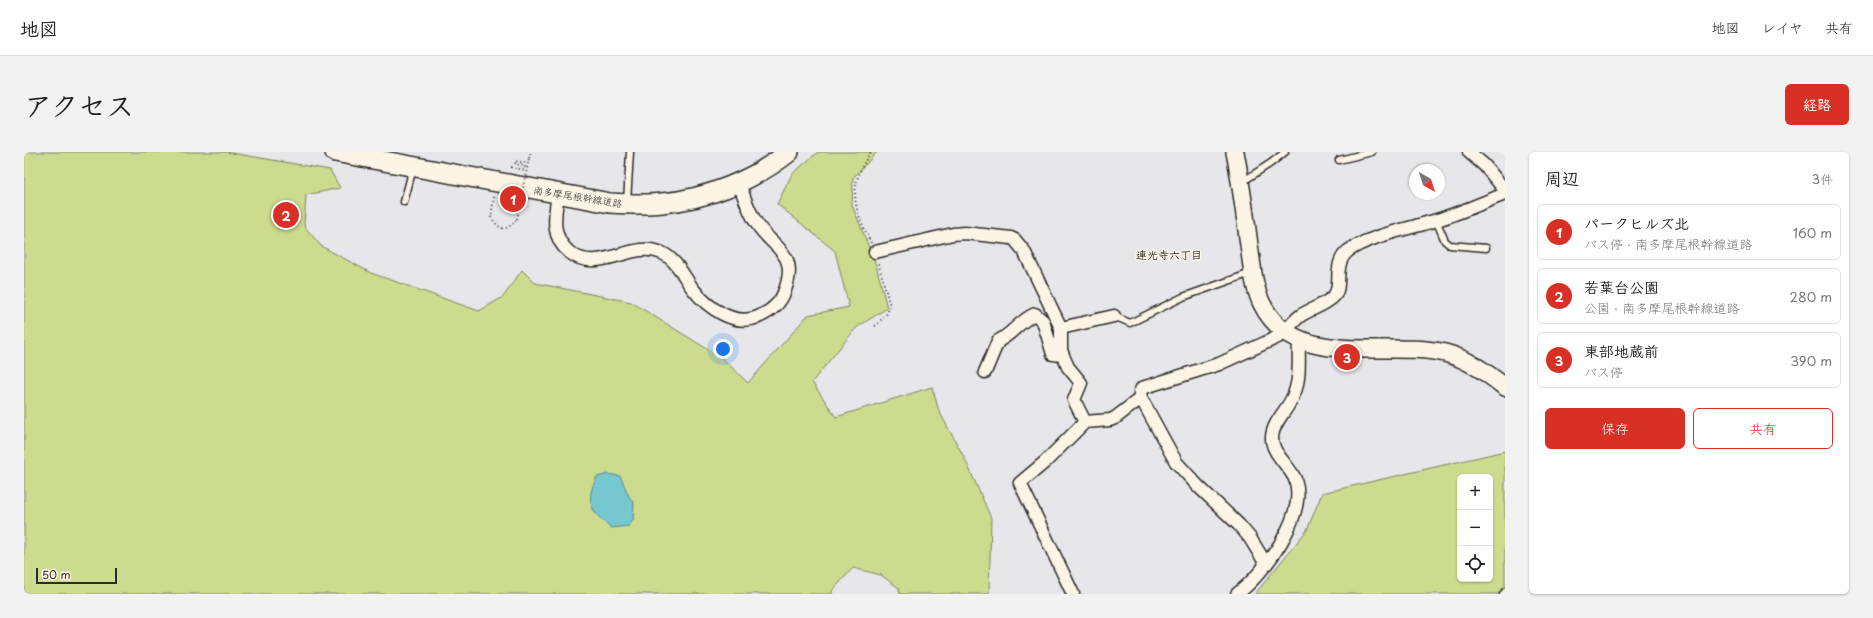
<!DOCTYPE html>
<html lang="ja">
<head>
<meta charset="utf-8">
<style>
	:root { --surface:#fff; --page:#f2f2f2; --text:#222; --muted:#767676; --line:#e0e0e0; --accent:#d93025 }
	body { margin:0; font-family:"Playpen Sans","Klee One",sans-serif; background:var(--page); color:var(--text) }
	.controls { position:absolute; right:12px; bottom:12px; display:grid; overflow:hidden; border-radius:6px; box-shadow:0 1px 3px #0004 }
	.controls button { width:36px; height:36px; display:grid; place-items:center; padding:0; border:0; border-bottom:1px solid var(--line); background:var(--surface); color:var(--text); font:20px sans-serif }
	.compass { position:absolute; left:1385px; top:12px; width:36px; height:36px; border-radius:50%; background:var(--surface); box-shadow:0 1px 3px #0004; rotate:141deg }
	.scale { position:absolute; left:12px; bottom:10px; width:81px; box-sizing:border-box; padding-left:4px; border:2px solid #2b2b2b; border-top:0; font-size:11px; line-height:14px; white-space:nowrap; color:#2b2b2b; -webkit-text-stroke:3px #fcf5e5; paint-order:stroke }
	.you { position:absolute; left:699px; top:197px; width:14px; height:14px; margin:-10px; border:3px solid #fff; border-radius:50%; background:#1a73e8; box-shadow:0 0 0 6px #1a73e833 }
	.badge { display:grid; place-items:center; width:26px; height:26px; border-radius:50%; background:var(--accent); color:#fff; font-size:13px; font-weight:700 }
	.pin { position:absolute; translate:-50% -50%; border:2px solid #fff; box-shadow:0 1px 4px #0006 }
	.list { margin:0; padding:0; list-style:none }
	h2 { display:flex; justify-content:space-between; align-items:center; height:52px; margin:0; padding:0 16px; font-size:17px }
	h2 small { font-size:13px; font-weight:400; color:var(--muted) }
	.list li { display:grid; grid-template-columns:26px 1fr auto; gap:12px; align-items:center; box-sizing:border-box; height:56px; margin:0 8px 8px; padding:0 8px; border:1px solid var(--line); border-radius:6px }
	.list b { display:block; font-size:15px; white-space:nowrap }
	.list p { margin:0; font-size:13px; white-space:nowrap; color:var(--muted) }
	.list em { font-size:13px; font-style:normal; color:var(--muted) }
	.actions { display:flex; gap:8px; padding:12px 16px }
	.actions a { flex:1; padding:9px 0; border:1px solid var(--accent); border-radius:6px; text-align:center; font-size:14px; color:var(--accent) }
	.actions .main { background:var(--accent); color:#fff }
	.icon { flex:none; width:22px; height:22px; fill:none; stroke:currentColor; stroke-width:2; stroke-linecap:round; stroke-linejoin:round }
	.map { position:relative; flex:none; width:1481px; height:442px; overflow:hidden; border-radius:6px }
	header { display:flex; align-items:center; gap:24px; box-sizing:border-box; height:56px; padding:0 20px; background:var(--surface); border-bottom:1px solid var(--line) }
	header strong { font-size:19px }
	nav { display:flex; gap:22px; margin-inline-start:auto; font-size:14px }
	.intro { display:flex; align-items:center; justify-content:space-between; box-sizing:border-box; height:96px; padding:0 24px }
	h1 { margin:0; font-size:28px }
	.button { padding:10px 18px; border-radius:6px; background:var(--accent); color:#fff; font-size:14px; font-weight:700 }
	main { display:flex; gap:24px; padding:0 24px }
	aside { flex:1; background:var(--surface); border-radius:6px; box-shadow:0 1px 3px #0004 }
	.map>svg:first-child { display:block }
	.green { fill:#cddb8e; stroke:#7c835c; fill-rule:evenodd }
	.water { fill:#76c7cf; stroke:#58898d }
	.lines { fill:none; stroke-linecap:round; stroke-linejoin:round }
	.lane-casing { stroke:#2b2b2b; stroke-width:9 }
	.street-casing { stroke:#2b2b2b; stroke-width:15 }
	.secondary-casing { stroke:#2b2b2b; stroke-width:20 }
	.primary-casing { stroke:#2b2b2b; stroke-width:22 }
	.path { stroke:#2b2b2b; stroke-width:2; stroke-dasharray:1 3; stroke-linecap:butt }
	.lane { stroke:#fcf5e5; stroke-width:6 }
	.street { stroke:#fcf5e5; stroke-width:12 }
	.secondary { stroke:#fcf5e5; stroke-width:17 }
	.primary { stroke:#fcf5e5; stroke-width:19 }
	.path-bridge { stroke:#2b2b2b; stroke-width:2; stroke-dasharray:1 3; stroke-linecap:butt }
	.labels { text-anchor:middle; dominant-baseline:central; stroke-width:3; stroke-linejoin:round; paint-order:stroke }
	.street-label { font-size:10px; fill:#2b2b2b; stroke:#fcf5e5 }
	.neighbourhood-label { font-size:11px; font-weight:bold; fill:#2b2b2b; stroke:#fcf5e5 }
</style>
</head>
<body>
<header>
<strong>地図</strong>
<nav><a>地図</a><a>レイヤ</a><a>共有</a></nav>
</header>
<div class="intro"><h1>アクセス</h1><a class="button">経路</a></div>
<main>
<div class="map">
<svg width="1481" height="442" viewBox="0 0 1481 442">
	<rect width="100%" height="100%" fill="#e7e6ea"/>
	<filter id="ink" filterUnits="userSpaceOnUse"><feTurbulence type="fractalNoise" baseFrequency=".025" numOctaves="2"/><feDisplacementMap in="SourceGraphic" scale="8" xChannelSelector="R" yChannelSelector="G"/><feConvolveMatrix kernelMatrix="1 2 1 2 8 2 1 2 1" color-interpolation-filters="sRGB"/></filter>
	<g filter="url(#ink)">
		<path class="green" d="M 0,0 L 202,0 L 306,18 L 316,36 L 282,43 L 280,74 L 297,94 L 347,121 L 455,159 L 479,145 L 498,118 L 511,131 L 607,150 L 698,206 L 724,231 L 784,163 L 825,155 L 811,99 L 753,52 L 768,22 L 794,0 L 853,0 L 829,26 L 828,53 L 852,113 L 863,156 L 832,176 L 788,230 L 812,265 L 908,235 L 915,259 L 941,307 L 967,366 L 965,442 L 876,442 L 875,436 L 857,423 L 829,416 L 808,439 L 808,442 L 0,442 Z
			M 1481,299 L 1481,442 L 1231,442 L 1283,378 L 1298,341 ZM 1436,325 L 1466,325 L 1466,427 L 1436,427 Z"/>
		<path class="water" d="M 584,322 L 596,324 C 601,333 603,344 610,351 L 609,368 L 605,374 L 588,376 C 567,361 560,349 573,325 Z"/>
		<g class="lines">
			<g class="lane-casing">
				<path id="lane" d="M 1315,8 L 1348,0
					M 1218,30 L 1247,11 L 1261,0
					M 380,50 L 389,16
					M 603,50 L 606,0
					M 1412,68 L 1421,89 L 1426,93 L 1462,96
					M 1090,164 L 1106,171 L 1159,145 L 1227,121
					M 1479,442 L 1481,440"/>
			</g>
			<g class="street-casing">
				<path id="street" d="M 1445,0 L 1460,13 L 1481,38
					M 534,41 C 531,63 526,84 545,100 C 575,124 607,87 638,101 C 653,108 660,125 669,137 C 683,155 710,175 734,165 C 746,160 757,151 761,138 C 775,100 749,97 733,72 C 725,60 720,45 715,31
					M 851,100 L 929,82 L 941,81 L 987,86 L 991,88 L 1000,99 L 1037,176 L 1037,198 L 1040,206 L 1044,215 L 1057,231 L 1050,248 L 1061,270
					M 1037,176 L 1090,164
					M 961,220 L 974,189 C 989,182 995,169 1011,162 L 1019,169 L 1029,202 L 1038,203
					M 1242,412 L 1226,386 L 1215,373 L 1174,334 L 1152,310 L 1117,246 L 1116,240 L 1118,236 L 1195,212 L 1254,185 C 1263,179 1268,170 1276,164 C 1286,157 1302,153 1310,144 C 1319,134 1308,112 1324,99 C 1344,84 1388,76 1413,68 C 1436,61 1458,51 1481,42
					M 1049,442 L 996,331 L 1021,310 L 1061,270 L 1086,268 L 1091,266 L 1117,246
					M 1213,442 C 1240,422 1284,363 1271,327 C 1265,313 1247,301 1248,285 C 1249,269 1265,257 1270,242 C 1277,225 1274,205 1275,188"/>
			</g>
			<g class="secondary-casing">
				<path id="secondary" d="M 1211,0 C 1217,31 1221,62 1225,93 C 1228,112 1229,134 1238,152 C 1271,219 1363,187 1421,201 C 1444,207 1463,221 1481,235"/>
			</g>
			<g class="primary-casing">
				<path id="primary" d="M 311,0 L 586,51 C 603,52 621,53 638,51 C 683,47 730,28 765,0"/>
			</g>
			<path class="path" d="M 505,6 L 507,0
				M 487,15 L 500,18 L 501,14 L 491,12 L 491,9 L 504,11
				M 470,45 L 467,65 C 476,79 482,80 493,67
				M 847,91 C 829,56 823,34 847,0
				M 851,174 L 862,163 L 866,154 L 854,110"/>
			<use href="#lane" class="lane"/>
			<use href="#street" class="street"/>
			<use href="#secondary" class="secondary"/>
			<use href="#primary" class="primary"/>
			<path class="path-bridge" d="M 493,67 L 505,6"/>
		</g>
	</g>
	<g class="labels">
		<g class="street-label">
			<text transform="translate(554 44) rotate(9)">南多摩尾根幹線道路</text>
		</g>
		<g class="neighbourhood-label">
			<text x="1145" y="102">連光寺六丁目</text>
		</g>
	</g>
</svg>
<div class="controls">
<button>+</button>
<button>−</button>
<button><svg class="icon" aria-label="locate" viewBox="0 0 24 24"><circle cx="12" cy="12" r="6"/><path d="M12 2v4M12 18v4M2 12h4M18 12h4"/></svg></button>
</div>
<svg class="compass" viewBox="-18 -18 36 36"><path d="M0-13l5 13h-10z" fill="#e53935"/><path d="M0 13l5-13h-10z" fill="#767676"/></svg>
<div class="scale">50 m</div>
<div class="you"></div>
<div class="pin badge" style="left:489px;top:47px">1</div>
<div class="pin badge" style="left:262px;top:63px">2</div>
<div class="pin badge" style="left:1323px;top:205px">3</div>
</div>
<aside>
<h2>周辺<small>3件</small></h2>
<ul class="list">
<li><span class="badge">1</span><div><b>パークヒルズ北</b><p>バス停 · 南多摩尾根幹線道路</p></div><em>160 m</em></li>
<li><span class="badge">2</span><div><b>若葉台公園</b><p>公園 · 南多摩尾根幹線道路</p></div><em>280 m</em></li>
<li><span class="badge">3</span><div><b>東部地蔵前</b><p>バス停</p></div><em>390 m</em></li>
</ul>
<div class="actions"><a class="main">保存</a><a>共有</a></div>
</aside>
</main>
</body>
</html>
